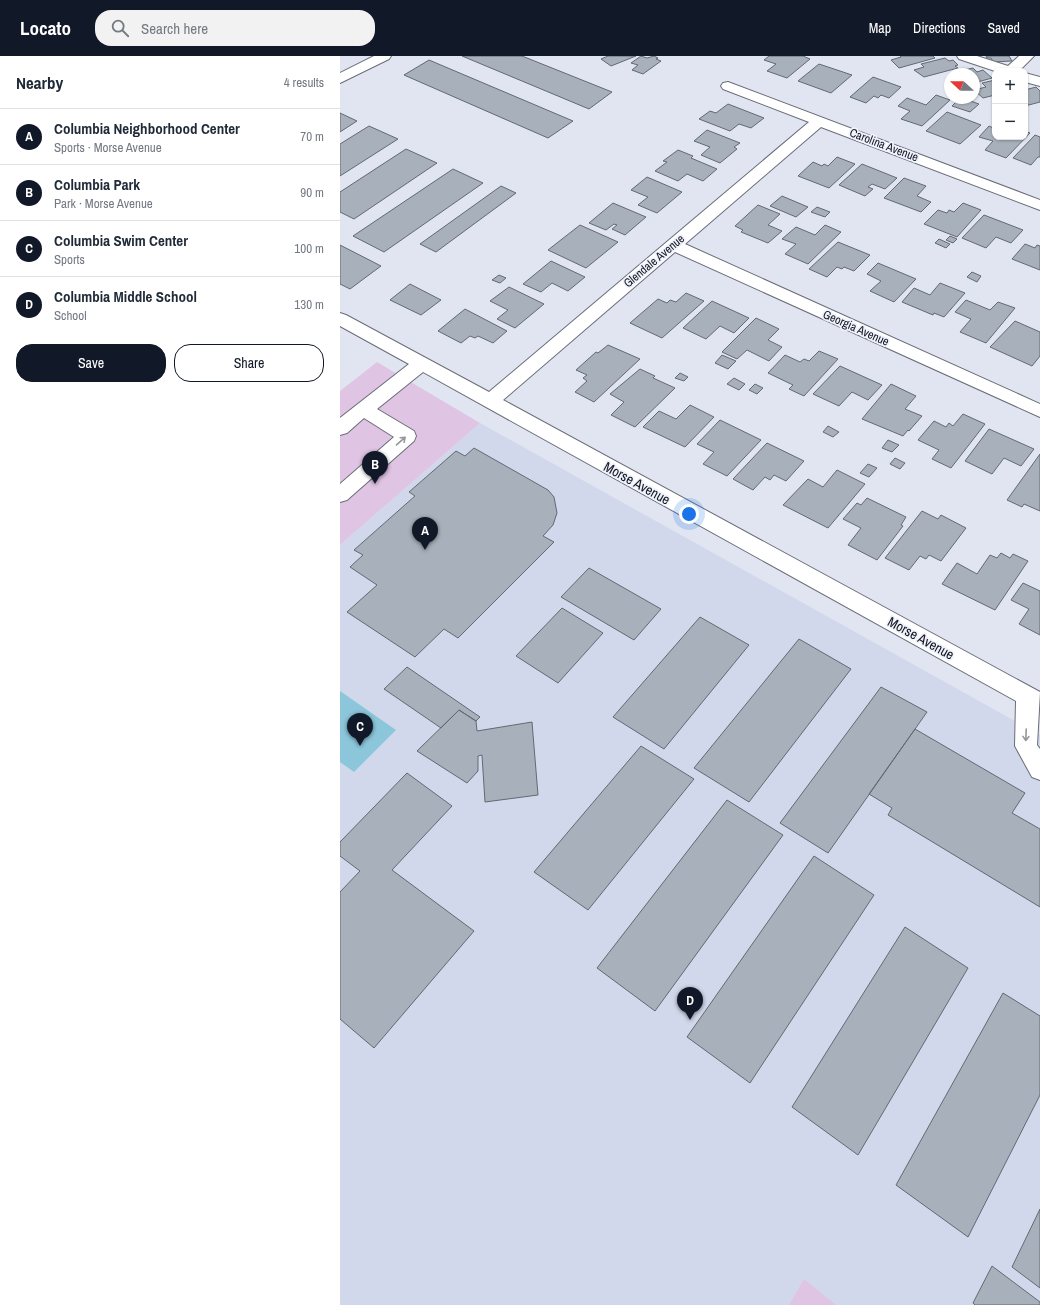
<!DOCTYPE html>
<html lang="en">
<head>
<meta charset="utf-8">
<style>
	:root { --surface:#fff; --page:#f2f2f3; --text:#1f2937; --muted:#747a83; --line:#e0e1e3; --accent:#111827 }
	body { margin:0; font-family:"Archivo Narrow",sans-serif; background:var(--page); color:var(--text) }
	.controls { position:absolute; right:12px; top:12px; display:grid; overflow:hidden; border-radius:8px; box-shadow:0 1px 3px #0004 }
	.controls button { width:36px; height:36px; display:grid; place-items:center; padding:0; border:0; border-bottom:1px solid var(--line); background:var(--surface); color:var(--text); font:20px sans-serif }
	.compass { position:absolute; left:604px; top:12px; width:36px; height:36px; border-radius:50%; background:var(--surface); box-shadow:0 1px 3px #0004; rotate:291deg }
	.you { position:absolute; left:349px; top:458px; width:14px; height:14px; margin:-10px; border:3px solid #fff; border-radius:50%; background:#1a73e8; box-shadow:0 0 0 6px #1a73e833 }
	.badge { display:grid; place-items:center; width:26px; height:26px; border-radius:50%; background:var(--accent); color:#fff; font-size:13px; font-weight:700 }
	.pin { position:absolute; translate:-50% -33px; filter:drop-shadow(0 1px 2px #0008) }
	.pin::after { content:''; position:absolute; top:21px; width:14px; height:12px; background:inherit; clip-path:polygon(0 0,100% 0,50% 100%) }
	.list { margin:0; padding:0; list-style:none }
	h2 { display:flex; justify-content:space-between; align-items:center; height:52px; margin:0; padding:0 16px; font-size:17px }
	h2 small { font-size:13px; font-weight:400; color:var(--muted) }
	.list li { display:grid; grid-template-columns:26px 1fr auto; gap:12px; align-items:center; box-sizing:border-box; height:56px; padding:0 16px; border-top:1px solid var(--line) }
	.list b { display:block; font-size:15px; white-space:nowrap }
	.list p { margin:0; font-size:13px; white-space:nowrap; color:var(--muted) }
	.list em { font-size:13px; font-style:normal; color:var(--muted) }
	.actions { display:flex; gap:8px; padding:12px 16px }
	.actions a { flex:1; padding:9px 0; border:1px solid var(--accent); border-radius:16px; text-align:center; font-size:14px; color:var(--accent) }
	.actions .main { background:var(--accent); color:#fff }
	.icon { flex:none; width:22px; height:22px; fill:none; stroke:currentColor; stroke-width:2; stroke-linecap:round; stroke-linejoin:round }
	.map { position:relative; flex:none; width:700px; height:1249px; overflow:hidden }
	header { display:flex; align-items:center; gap:24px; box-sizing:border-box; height:56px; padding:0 20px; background:var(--accent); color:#fff }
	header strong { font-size:19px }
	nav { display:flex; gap:22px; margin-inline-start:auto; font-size:14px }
	.search { width:280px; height:36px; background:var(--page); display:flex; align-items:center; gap:10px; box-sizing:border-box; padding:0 14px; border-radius:16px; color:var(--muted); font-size:15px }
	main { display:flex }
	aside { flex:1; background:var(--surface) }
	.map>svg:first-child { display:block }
	.built { fill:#d2d8eb }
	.green { fill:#e0c4e4 }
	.water { fill:#8cc6da }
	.building { fill:#a8b1bb; stroke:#616a72 }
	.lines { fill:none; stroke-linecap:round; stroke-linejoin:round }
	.minor-casing { stroke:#6a6d77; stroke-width:2 }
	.minor { fill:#fff; fill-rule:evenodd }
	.oneway { stroke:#969798 }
	.labels { text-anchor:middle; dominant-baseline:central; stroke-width:3.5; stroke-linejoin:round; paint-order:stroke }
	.far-street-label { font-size:12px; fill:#15171b; stroke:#eff3ff }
	.street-label { font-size:14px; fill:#15171b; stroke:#eff3ff }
</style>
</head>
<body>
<header>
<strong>Locato</strong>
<div class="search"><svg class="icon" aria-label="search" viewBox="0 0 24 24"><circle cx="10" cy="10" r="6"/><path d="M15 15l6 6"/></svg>Search here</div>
<nav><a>Map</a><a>Directions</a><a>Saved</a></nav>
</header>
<main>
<aside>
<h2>Nearby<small>4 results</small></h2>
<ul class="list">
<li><span class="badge">A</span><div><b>Columbia Neighborhood Center</b><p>Sports · Morse Avenue</p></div><em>70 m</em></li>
<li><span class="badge">B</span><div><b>Columbia Park</b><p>Park · Morse Avenue</p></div><em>90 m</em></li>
<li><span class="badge">C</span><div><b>Columbia Swim Center</b><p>Sports</p></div><em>100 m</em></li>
<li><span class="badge">D</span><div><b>Columbia Middle School</b><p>School</p></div><em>130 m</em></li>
</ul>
<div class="actions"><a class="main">Save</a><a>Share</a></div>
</aside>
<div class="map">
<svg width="700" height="1249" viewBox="0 0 700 1249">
	<rect width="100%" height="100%" fill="#e1e5f2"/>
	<path class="built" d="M 140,367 L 700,679 L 700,1249 L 0,1249 L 0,489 Z"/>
	<path class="green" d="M 37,306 L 140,367 L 0,489 L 0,335 Z
		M 464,1223 L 496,1249 L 449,1249 Z"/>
	<path class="water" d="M 0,635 L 56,674 L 14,716 L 0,706 Z"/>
	<path class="building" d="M 122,0 L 182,0 L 272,36 L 249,53 Z
		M 268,0 L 296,0 L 271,10 L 261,3 Z
		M 301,0 L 307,2 L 314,0 L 318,2 L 316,3 L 321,5 L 303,18 L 292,14 L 298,9 L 291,7 Z
		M 429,0 L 463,0 L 470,3 L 447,22 L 427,15 L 436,8 L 424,4 Z
		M 560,0 L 593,0 L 595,2 L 559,12 L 551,4 L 561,1 Z
		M 646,0 L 669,0 L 672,5 L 653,6 L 651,2 L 647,2 Z
		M 605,2 L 609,5 L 613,4 L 618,9 L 615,10 L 618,12 L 584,21 L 574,14 L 584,11 L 581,8 Z
		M 89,4 L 233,65 L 208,82 L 64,19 Z
		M 479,8 L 512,19 L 491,37 L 458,25 Z
		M 633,12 L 637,16 L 643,14 L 652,22 L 634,27 L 634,18 L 612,17 Z
		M 533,21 L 561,31 L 549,42 L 541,39 L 538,42 L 534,40 L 526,47 L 510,41 Z
		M 655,24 L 655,39 L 643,42 L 634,34 L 646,31 L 642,27 Z
		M 696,31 L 700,35 L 700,46 L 685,50 L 685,34 Z
		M 596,39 L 610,44 L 582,70 L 561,63 L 570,55 L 558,50 L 567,42 L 586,49 Z
		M 620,42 L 622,42 L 639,48 L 630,56 L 612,50 Z
		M 388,48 L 424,62 L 411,72 L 399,68 L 390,75 L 359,63 L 370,55 L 376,57 Z
		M 607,56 L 641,69 L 620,88 L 586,75 Z
		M 0,57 L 17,65 L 0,76 Z
		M 29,70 L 58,83 L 0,120 L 0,88 Z
		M 649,70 L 655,73 L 655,81 L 685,81 L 685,75 L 690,77 L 666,102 L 645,94 L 653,85 L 639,81 Z
		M 367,74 L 400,87 L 394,91 L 397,93 L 380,107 L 361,99 L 370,91 L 354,85 Z
		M 695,79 L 700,81 L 700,101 L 698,101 L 691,109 L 673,102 Z
		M 66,93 L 97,107 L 14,163 L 0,156 L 0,136 Z
		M 338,94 L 353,100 L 351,102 L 377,113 L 363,125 L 347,118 L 338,125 L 315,115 L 327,106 L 323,105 Z
		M 497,101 L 515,108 L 489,132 L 458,120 L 473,106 L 482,110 L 484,108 L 488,110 Z
		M 522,108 L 557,122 L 545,133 L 532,128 L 528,131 L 533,133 L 525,140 L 499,129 Z
		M 113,113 L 143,127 L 44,196 L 13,180 Z
		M 307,121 L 342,136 L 317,157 L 298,149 L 308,141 L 291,134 Z
		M 564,122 L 586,130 L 577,140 L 591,146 L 581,156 L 544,142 Z
		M 161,130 L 176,137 L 96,196 L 80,188 Z
		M 442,140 L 468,151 L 456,161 L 430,150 Z
		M 273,147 L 306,161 L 285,179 L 272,173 L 277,169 L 274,168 L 266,174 L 249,167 Z
		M 623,147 L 641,154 L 617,181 L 584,168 L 598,154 L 607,157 L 609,154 L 614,156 Z
		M 418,149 L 440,158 L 428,169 L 442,175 L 428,187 L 401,176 L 403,174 L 395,170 Z
		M 477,151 L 490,156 L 485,161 L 471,156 Z
		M 644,159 L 683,174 L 671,187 L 656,181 L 646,192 L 622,182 Z
		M 240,169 L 278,186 L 246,212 L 208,194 Z
		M 485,169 L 501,176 L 468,208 L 445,198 L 456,188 L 442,183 L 456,171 L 475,179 Z
		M 610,180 L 617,183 L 613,187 L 606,184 Z
		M 599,183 L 610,188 L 606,192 L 595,187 Z
		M 498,186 L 530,199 L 514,215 L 504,211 L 502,213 L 497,211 L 487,221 L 469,213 Z
		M 685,188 L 695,192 L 697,189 L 700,190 L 700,214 L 672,203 Z
		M 0,189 L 41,210 L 10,233 L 0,228 Z
		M 211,205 L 245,221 L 228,235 L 212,227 L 201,236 L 183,228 Z
		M 538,207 L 576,223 L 554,246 L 530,235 L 541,225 L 527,218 Z
		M 632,216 L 641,220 L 637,226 L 627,221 Z
		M 159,219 L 166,222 L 160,227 L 152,224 Z
		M 600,227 L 625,237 L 604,261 L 594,257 L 593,259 L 562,246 L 574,232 L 590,239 Z
		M 70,228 L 101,244 L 81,259 L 50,244 Z
		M 169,231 L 204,248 L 175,272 L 157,263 L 168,254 L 150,245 Z
		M 346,237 L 364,245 L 322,282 L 290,267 L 318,243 L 327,247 L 330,244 L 336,246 Z
		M 626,244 L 650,254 L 658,246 L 675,252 L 646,287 L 620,276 L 631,263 L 615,256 Z
		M 372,245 L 409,262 L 394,277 L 380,270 L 366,283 L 343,272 Z
		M 125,253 L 167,275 L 153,287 L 138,280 L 135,282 L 130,280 L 121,287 L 98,275 Z
		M 416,262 L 439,273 L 428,284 L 442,291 L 429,305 L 407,294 L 397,303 L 382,296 Z
		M 675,265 L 700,276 L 700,300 L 692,310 L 650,291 Z
		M 268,289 L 300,303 L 254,346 L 235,336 L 247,325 L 243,322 L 247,319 L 236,314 L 256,296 L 258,297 Z
		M 479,295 L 498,303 L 464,340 L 449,333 L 453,329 L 428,317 L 445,299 L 460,306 L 464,303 L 469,305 Z
		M 382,299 L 396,305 L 388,313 L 375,307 Z
		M 500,310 L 542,329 L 528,344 L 512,336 L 499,350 L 473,338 Z
		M 300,313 L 315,320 L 313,322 L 335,332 L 295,371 L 271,359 L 284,346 L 270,338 Z
		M 340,317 L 348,321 L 344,325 L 335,322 Z
		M 394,322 L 405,328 L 399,334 L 387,328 Z
		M 415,328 L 423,332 L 417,338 L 409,334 Z
		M 551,328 L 576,340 L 565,353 L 582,360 L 569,375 L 568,374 L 563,380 L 522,363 Z
		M 350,349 L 374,361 L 345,391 L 303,371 L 319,355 L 336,363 Z
		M 623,358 L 645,368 L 611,412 L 592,403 L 599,394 L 578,384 L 594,365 L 606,371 L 609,367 L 613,370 Z
		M 380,364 L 421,384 L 387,420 L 363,408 L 374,396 L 357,388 Z
		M 488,370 L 499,376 L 493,381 L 483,376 Z
		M 649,373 L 694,393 L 681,410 L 664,402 L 652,418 L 625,405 Z
		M 548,384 L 559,389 L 552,396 L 542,392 Z
		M 427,387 L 464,405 L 446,425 L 434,419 L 430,424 L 425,421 L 413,434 L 393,423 Z
		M 134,392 L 208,434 L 214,441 L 217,457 L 213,469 L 203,480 L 214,486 L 118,582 L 104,573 L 75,601 L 7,556 L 37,529 L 10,511 L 23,499 L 14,494 L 75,440 L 69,436 L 116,395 L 125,400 Z
		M 700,398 L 700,455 L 684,448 L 682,451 L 667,444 Z
		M 555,402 L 565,407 L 560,413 L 550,408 Z
		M 528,408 L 537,412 L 529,421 L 520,417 Z
		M 497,414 L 525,428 L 488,472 L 443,449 L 468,423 L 483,431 Z
		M 527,442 L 566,461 L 561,469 L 563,470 L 537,504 L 508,489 L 521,472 L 503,463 L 517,447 L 521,449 Z
		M 582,455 L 598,463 L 601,459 L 626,472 L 601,505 L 589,499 L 586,503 L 580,500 L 569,514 L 545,502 Z
		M 661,497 L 670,502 L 673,498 L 688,505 L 655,554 L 602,528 L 617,507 L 637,518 L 650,499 L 657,502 Z
		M 249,512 L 321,553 L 294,584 L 221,541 Z
		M 683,527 L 700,535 L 700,579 L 679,568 L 689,553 L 671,544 Z
		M 222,552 L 263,577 L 218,627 L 176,600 Z
		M 360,561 L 409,589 L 324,693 L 273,661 Z
		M 459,583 L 511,613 L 409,746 L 354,712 Z
		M 67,611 L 140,661 L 136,665 L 119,654 L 101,672 L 44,633 Z
		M 541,631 L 587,656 L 488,797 L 440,767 Z
		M 119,654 L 136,665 L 137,675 L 192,666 L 198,739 L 145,746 L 142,699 L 138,700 L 138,715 L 127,727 L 77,695 Z
		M 575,673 L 685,737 L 672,757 L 700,773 L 700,851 L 548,759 L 552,752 L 529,738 Z
		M 301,690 L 354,723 L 248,854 L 194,816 Z
		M 67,717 L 112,750 L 52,814 L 134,875 L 34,992 L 0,963 L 0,836 L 20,815 L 0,800 L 0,786 Z
		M 387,744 L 443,779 L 315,955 L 257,912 Z
		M 474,800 L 534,839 L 410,1027 L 347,981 Z
		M 565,871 L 628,912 L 518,1099 L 452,1051 Z
		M 663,937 L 700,960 L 700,1039 L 628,1181 L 556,1129 Z
		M 700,1153 L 700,1232 L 672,1211 Z
		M 652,1210 L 700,1246 L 700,1249 L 635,1249 L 633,1247 Z"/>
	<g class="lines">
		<g class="minor-casing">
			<path id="minor" d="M 34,0 L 51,0 L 49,3 L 0,27 L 0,17 Z
				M 617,0 L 637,0 L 668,10 L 679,0 L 694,0 L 679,15 L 655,15 L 619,3 Z
				M 685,17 L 700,21 L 700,30 L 685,26 Z
				M 388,26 L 700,144 L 700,154 L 481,71 L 345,188 L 700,348 L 700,361 L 335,196 L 163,344 L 700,636 L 697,689 L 700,693 L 700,724 L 692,721 L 675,690 L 676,645 L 83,316 L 37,353 L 74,375 L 76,380 L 74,385 L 7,444 L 0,446 L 0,428 L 54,381 L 24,362 L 7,377 L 0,379 L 0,362 L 69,308 L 0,270 L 0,257 L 6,259 L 149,336 L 469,66 L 383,33 L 381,30 L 383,27 Z"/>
		</g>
		<use href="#minor" class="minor"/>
	</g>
	<defs><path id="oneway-shaft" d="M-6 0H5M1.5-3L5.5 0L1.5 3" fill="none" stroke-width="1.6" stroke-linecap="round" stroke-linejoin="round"/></defs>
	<g class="oneway">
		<use href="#oneway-shaft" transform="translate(61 385) rotate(-41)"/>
		<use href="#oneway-shaft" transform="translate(686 679) rotate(92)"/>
	</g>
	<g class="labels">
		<g class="far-street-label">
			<text transform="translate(544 89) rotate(21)">Carolina Avenue</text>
			<text transform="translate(314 205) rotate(-40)">Glendale Avenue</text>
			<text transform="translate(516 272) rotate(24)">Georgia Avenue</text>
		</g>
		<g class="street-label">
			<text transform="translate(297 427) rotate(29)">Morse Avenue</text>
			<text transform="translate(581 582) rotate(29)">Morse Avenue</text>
		</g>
	</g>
</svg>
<div class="controls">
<button>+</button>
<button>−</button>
</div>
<svg class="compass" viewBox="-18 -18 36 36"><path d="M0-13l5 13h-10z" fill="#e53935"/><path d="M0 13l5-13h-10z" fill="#747a83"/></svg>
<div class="you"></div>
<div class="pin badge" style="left:85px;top:494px">A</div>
<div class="pin badge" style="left:35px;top:428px">B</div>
<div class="pin badge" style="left:20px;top:690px">C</div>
<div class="pin badge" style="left:350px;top:964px">D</div>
</div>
</main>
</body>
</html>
